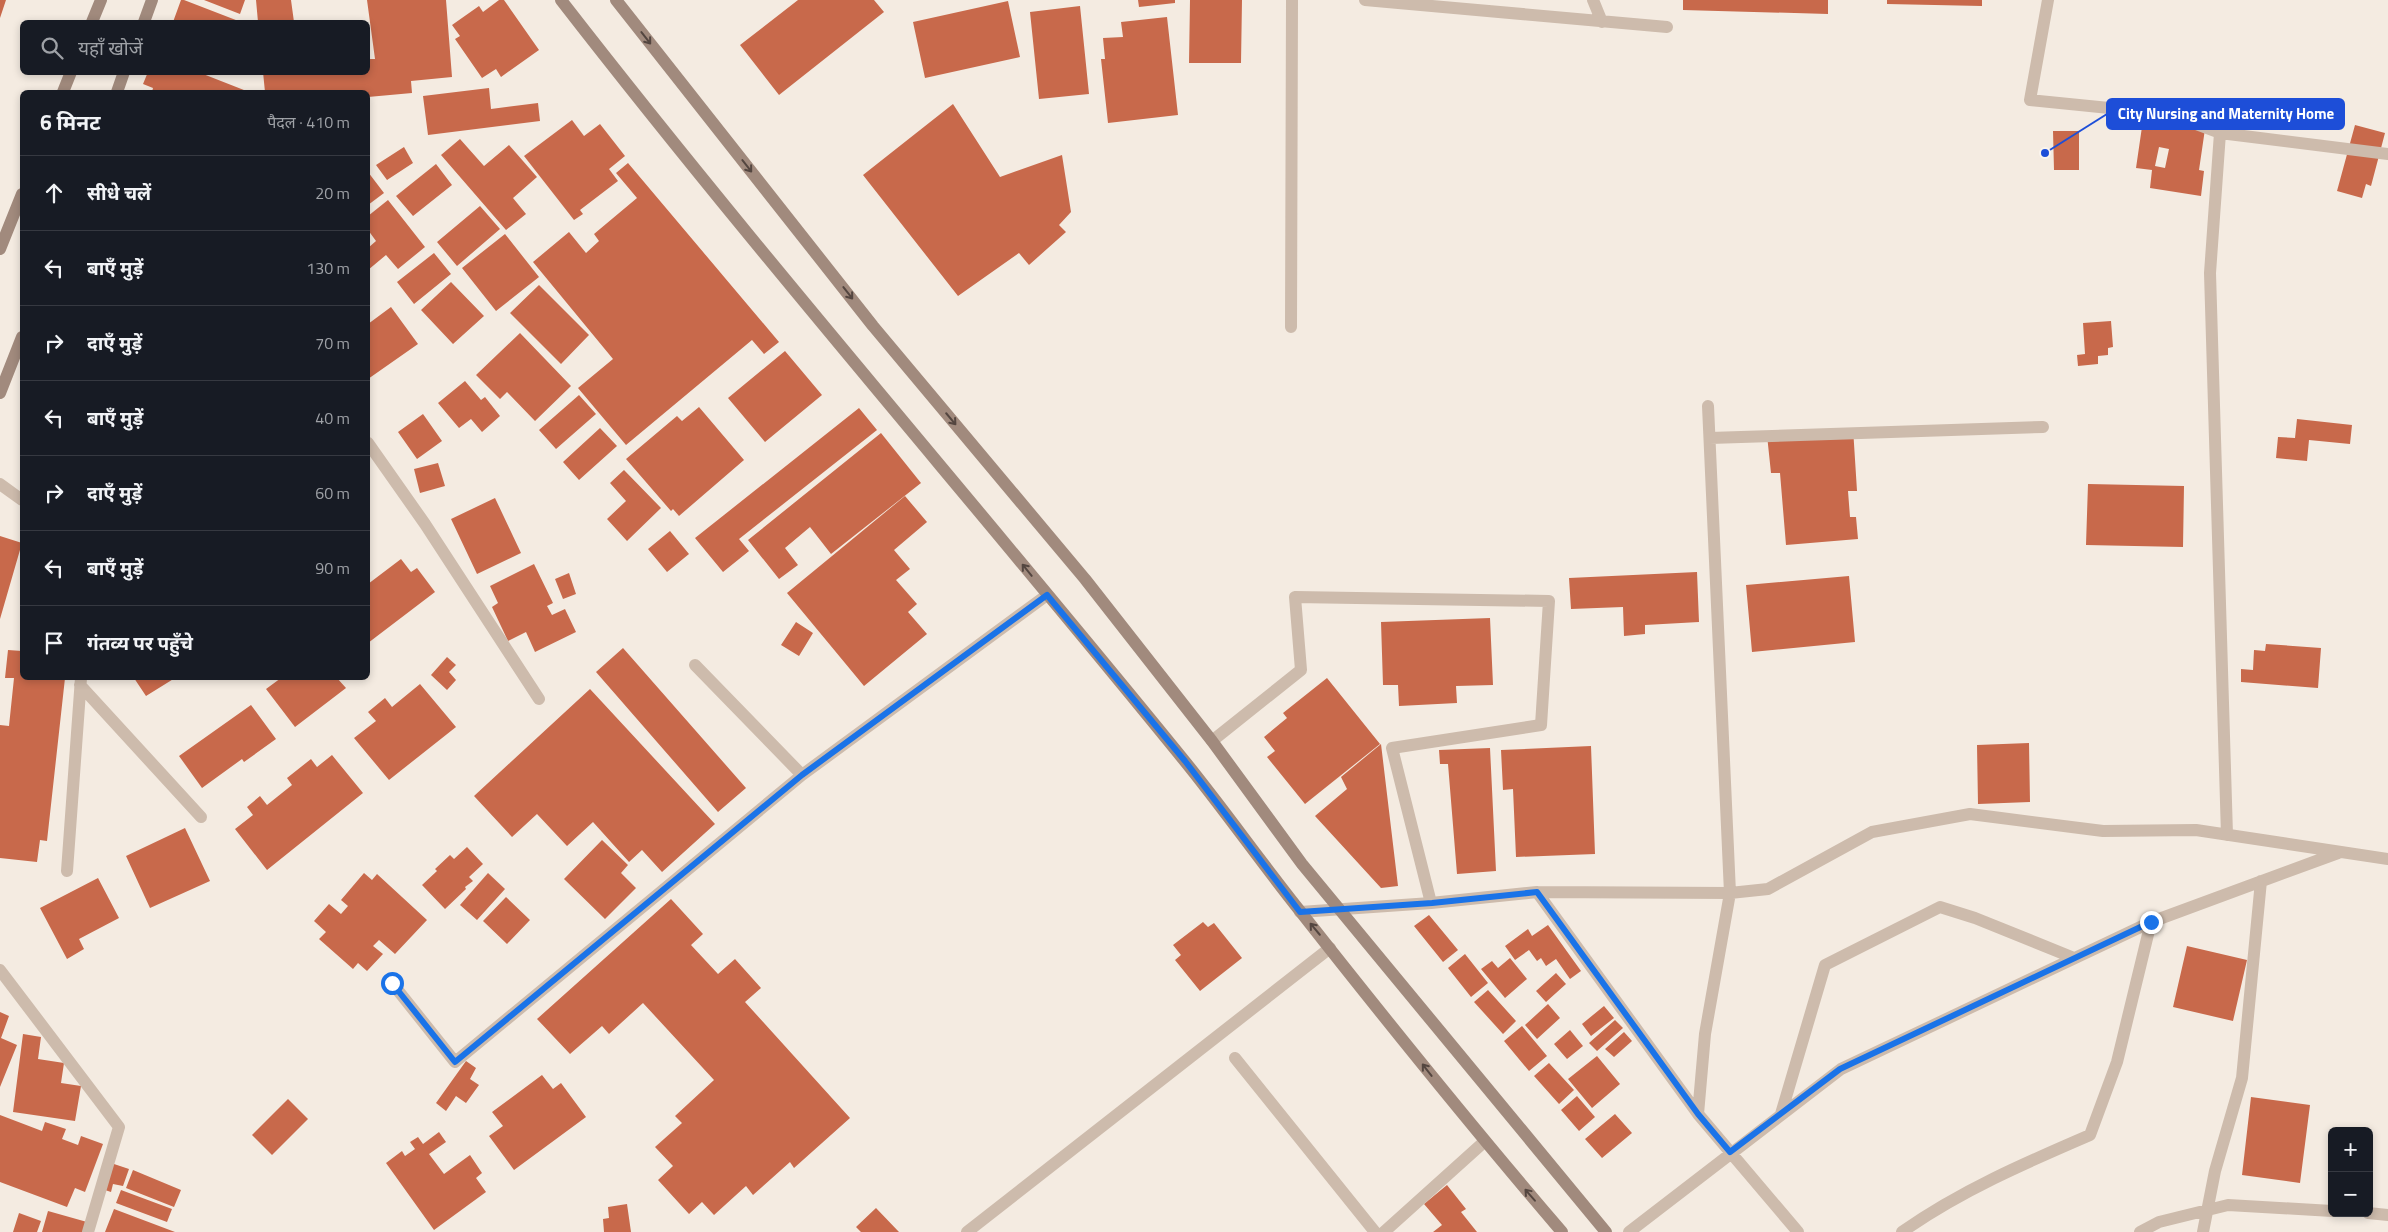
<!DOCTYPE html>
<html lang="hi">
<head>
<meta charset="utf-8">
<style>
	:root { --surface:#171b24; --page:#242831; --text:#f1f3f6; --muted:#9ea1a6; --line:#363941 }
	body { margin:0; font-family:"Titillium Web","Noto Sans Devanagari",sans-serif; background:var(--page); color:var(--text) }
	.controls { position:absolute; right:15px; bottom:15px; display:grid; overflow:hidden; border-radius:8px; box-shadow:0 2px 8px #0003 }
	.controls button { width:45px; height:45px; display:grid; place-items:center; padding:0; border:0; border-bottom:1px solid var(--line); background:var(--surface); color:var(--text); font:25px sans-serif }
	.stop { position:absolute; width:15px; height:15px; margin:-11px; border:4px solid #1a73e8; border-radius:50%; background:#fff }
	.stop.end { background:#1a73e8; border-color:#fff; box-shadow:0 1px 5px #0008 }
	.list { margin:0; padding:0; list-style:none }
	h2 { display:flex; justify-content:space-between; align-items:center; height:65px; margin:0; padding:0 20px; font-size:21px }
	h2 small { font-size:16px; font-weight:400; color:var(--muted) }
	.list li { display:grid; grid-template-columns:32px 1fr auto; gap:15px; align-items:center; box-sizing:border-box; height:75px; padding:0 20px; border-top:1px solid var(--line) }
	.list b { display:block; font-size:19px; white-space:nowrap }
	.list em { font-size:16px; font-style:normal; color:var(--muted) }
	.icon { flex:none; width:28px; height:28px; fill:none; stroke:currentColor; stroke-width:2; stroke-linecap:round; stroke-linejoin:round }
	.map { position:relative; flex:none; width:2388px; height:1232px; overflow:hidden }
	.search { position:absolute; background:var(--surface); box-shadow:0 2px 8px #0003; left:20px; top:20px; width:350px; height:55px; display:flex; align-items:center; gap:12px; box-sizing:border-box; padding:0 18px; border-radius:8px; color:var(--muted); font-size:19px }
	.panel { position:absolute; background:var(--surface); box-shadow:0 2px 8px #0003; left:20px; top:90px; width:350px; height:590px; border-radius:8px }
	.map>svg:first-child { display:block }
	.building { fill:#c8694b; fill-rule:evenodd }
	.lines { fill:none; stroke-linecap:round; stroke-linejoin:round }
	.street { stroke:#cdbbac; stroke-width:12 }
	.secondary { stroke:#a18a7d; stroke-width:12 }
	.oneway { stroke:#544640 }
	.route { stroke:#1a73e8; stroke-width:6 }
	.leader { fill:none; stroke:#1d4ed8; stroke-width:2 }
	.callout-dot { fill:#1d4ed8; stroke:#fbf5ee; stroke-width:2 }
	.callout { fill:#1d4ed8; stroke:#1d4ed8; stroke-width:2 }
	.callout-label { font-size:15px; text-anchor:middle; font-weight:bold; fill:#fff }
</style>
</head>
<body>
<div class="map">
<svg width="2388" height="1232" viewBox="0 0 2388 1232">
	<rect width="100%" height="100%" fill="#f4ebe1"/>
	<path class="building" d="M 0,0 L 6,0 L 0,18 Z
		M 181,0 L 184,0 L 241,22 L 173,22 Z
		M 204,0 L 245,0 L 240,14 Z
		M 256,0 L 291,0 L 294,22 L 258,22 Z
		M 367,0 L 446,0 L 452,77 L 411,81 L 412,93 L 368,97 L 368,92 L 265,92 L 263,72 L 368,72 L 368,59 L 375,59 Z
		M 499,0 L 504,0 L 539,50 L 501,77 L 496,69 L 482,78 L 455,39 L 460,36 L 452,25 L 479,6 L 483,12 Z
		M 798,0 L 874,0 L 884,12 L 779,95 L 740,45 Z
		M 1138,0 L 1175,0 L 1175,3 L 1139,7 Z
		M 1190,0 L 1242,0 L 1241,63 L 1189,63 Z
		M 1683,0 L 1828,0 L 1828,14 L 1683,10 Z
		M 1887,0 L 1982,0 L 1982,6 L 1887,4 Z
		M 1008,1 L 1020,57 L 925,78 L 913,22 Z
		M 1080,6 L 1089,94 L 1039,99 L 1030,12 Z
		M 1167,17 L 1178,115 L 1108,123 L 1101,59 L 1105,59 L 1103,38 L 1123,37 L 1121,22 Z
		M 148,72 L 198,72 L 249,92 L 152,92 L 153,88 L 143,84 Z
		M 489,88 L 491,109 L 538,103 L 540,121 L 428,135 L 423,96 Z
		M 953,104 L 1000,177 L 1062,155 L 1071,212 L 1059,225 L 1066,232 L 1029,265 L 1019,253 L 958,296 L 863,175 Z
		M 572,120 L 584,136 L 600,124 L 625,156 L 609,169 L 618,181 L 580,210 L 583,214 L 574,220 L 524,156 Z
		M 2143,120 L 2205,129 L 2199,170 L 2204,171 L 2201,196 L 2150,188 L 2152,170 L 2136,168 ZM 2159,147 L 2169,149 L 2165,168 L 2155,166 Z
		M 2355,125 L 2385,133 L 2371,186 L 2366,184 L 2362,198 L 2337,191 Z
		M 2053,131 L 2079,131 L 2079,170 L 2054,170 Z
		M 460,139 L 484,166 L 509,145 L 537,177 L 513,198 L 526,214 L 506,230 L 441,155 Z
		M 404,147 L 413,163 L 387,180 L 376,165 Z
		M 628,163 L 779,342 L 764,354 L 752,340 L 626,445 L 578,388 L 613,359 L 533,262 L 569,232 L 586,253 L 599,241 L 594,234 L 637,198 L 616,173 Z
		M 436,164 L 452,185 L 413,216 L 396,196 Z
		M 368,172 L 384,193 L 368,205 Z
		M 388,200 L 425,247 L 398,269 L 386,255 L 368,270 L 368,248 L 376,241 L 368,230 L 368,216 Z
		M 480,206 L 500,229 L 457,266 L 437,242 Z
		M 505,234 L 539,277 L 496,311 L 462,268 Z
		M 434,253 L 451,274 L 414,304 L 397,282 Z
		M 451,282 L 484,316 L 453,344 L 421,310 Z
		M 539,285 L 589,335 L 561,364 L 510,313 Z
		M 391,307 L 418,344 L 368,379 L 368,324 Z
		M 2111,321 L 2113,347 L 2108,348 L 2108,355 L 2098,356 L 2098,364 L 2078,366 L 2077,355 L 2085,354 L 2083,323 Z
		M 520,333 L 571,386 L 535,421 L 507,392 L 500,399 L 476,375 Z
		M 785,351 L 822,395 L 765,442 L 728,398 Z
		M 465,381 L 481,400 L 485,397 L 500,416 L 482,432 L 471,419 L 459,428 L 438,403 Z
		M 579,395 L 596,414 L 556,449 L 539,430 Z
		M 699,407 L 744,460 L 679,516 L 673,509 L 671,511 L 626,459 L 677,416 L 682,421 Z
		M 859,408 L 877,430 L 739,539 L 749,551 L 723,572 L 695,538 Z
		M 423,414 L 442,441 L 417,459 L 398,432 Z
		M 2297,419 L 2352,425 L 2350,444 L 2309,440 L 2307,461 L 2276,458 L 2278,437 L 2295,438 Z
		M 600,428 L 617,446 L 579,480 L 563,462 Z
		M 1853,428 L 1857,491 L 1848,491 L 1850,517 L 1856,517 L 1858,539 L 1786,545 L 1780,473 L 1771,473 L 1767,435 Z
		M 881,433 L 921,483 L 831,554 L 810,527 L 785,548 L 798,565 L 779,579 L 748,540 Z
		M 438,463 L 445,486 L 420,493 L 414,469 Z
		M 624,470 L 661,508 L 627,541 L 607,519 L 626,501 L 610,483 Z
		M 2088,484 L 2184,486 L 2183,547 L 2086,545 Z
		M 905,496 L 927,522 L 894,550 L 910,569 L 896,580 L 917,604 L 908,612 L 927,634 L 864,686 L 787,593 Z
		M 495,498 L 521,553 L 477,574 L 451,519 Z
		M 670,531 L 689,554 L 667,572 L 648,549 Z
		M 0,536 L 22,543 L 0,619 Z
		M 401,559 L 411,572 L 417,568 L 435,592 L 368,643 L 368,584 Z
		M 534,564 L 553,603 L 547,606 L 552,615 L 565,609 L 576,632 L 535,652 L 526,632 L 508,641 L 492,607 L 498,603 L 490,586 Z
		M 1697,572 L 1699,622 L 1645,625 L 1645,634 L 1624,636 L 1623,607 L 1571,609 L 1569,578 Z
		M 569,573 L 576,594 L 563,599 L 555,579 Z
		M 1849,576 L 1855,642 L 1752,652 L 1746,585 Z
		M 1490,618 L 1493,685 L 1456,686 L 1457,703 L 1399,706 L 1398,685 L 1383,685 L 1381,622 Z
		M 796,622 L 813,633 L 799,656 L 781,645 Z
		M 2266,644 L 2321,648 L 2318,688 L 2241,682 L 2241,669 L 2253,670 L 2254,650 L 2265,651 Z
		M 623,648 L 746,788 L 718,812 L 596,672 Z
		M 8,650 L 22,651 L 22,678 L 65,678 L 47,841 L 40,840 L 37,862 L 0,858 L 0,725 L 9,726 L 14,678 L 5,678 Z
		M 447,657 L 456,665 L 449,672 L 456,680 L 447,690 L 431,675 Z
		M 134,678 L 175,678 L 146,696 Z
		M 281,678 L 337,678 L 346,688 L 295,727 L 266,689 Z
		M 1327,678 L 1380,744 L 1305,804 L 1267,757 L 1275,751 L 1264,737 L 1287,718 L 1283,713 Z
		M 420,684 L 456,727 L 389,780 L 354,738 L 376,721 L 368,712 L 385,698 L 392,707 Z
		M 590,689 L 715,824 L 662,872 L 642,850 L 629,862 L 593,822 L 567,846 L 537,814 L 512,837 L 474,796 Z
		M 251,705 L 276,739 L 244,762 L 242,759 L 202,788 L 179,756 Z
		M 2029,743 L 2030,802 L 1978,804 L 1977,745 Z
		M 1381,744 L 1398,886 L 1381,888 L 1315,816 L 1347,789 L 1341,777 Z
		M 1591,746 L 1595,854 L 1516,857 L 1513,789 L 1503,790 L 1501,750 Z
		M 1490,748 L 1496,871 L 1457,874 L 1448,764 L 1440,764 L 1439,750 Z
		M 332,755 L 363,793 L 267,870 L 235,829 L 253,815 L 247,807 L 260,796 L 267,805 L 292,785 L 287,778 L 311,759 L 317,767 Z
		M 185,828 L 210,881 L 150,908 L 126,856 Z
		M 602,840 L 628,865 L 621,873 L 636,888 L 605,919 L 564,879 Z
		M 467,847 L 483,864 L 469,877 L 473,881 L 465,887 L 466,889 L 445,909 L 422,885 L 437,871 L 435,869 L 450,855 L 454,859 Z
		M 364,873 L 372,880 L 377,874 L 427,920 L 395,954 L 379,940 L 373,946 L 383,954 L 367,971 L 358,963 L 353,969 L 319,939 L 326,932 L 314,921 L 329,904 L 341,914 L 348,906 L 341,900 Z
		M 488,873 L 505,889 L 477,920 L 460,905 Z
		M 98,878 L 119,918 L 79,939 L 84,949 L 67,959 L 40,908 Z
		M 506,897 L 530,920 L 507,944 L 483,921 Z
		M 671,899 L 703,934 L 691,945 L 718,974 L 735,959 L 761,988 L 745,1002 L 850,1118 L 794,1168 L 790,1162 L 753,1195 L 746,1186 L 714,1215 L 702,1202 L 689,1214 L 658,1180 L 673,1166 L 655,1147 L 682,1123 L 675,1116 L 714,1080 L 643,1003 L 609,1034 L 602,1026 L 570,1054 L 537,1019 Z
		M 1429,915 L 1458,950 L 1443,962 L 1414,926 Z
		M 1203,922 L 1208,927 L 1214,923 L 1242,958 L 1200,991 L 1175,960 L 1181,955 L 1173,945 Z
		M 1548,925 L 1581,971 L 1570,979 L 1556,959 L 1546,966 L 1541,958 L 1537,961 L 1529,950 L 1515,960 L 1505,946 L 1528,929 L 1532,936 Z
		M 2187,946 L 2247,960 L 2233,1021 L 2173,1007 Z
		M 1465,954 L 1488,983 L 1471,997 L 1448,968 Z
		M 1510,958 L 1527,979 L 1505,998 L 1481,969 L 1492,961 L 1498,968 Z
		M 1556,973 L 1566,984 L 1546,1002 L 1536,991 Z
		M 1488,990 L 1516,1021 L 1503,1034 L 1474,1002 Z
		M 1548,1004 L 1560,1018 L 1537,1039 L 1525,1025 Z
		M 1604,1006 L 1614,1018 L 1591,1036 L 1582,1024 Z
		M 0,1012 L 9,1016 L 1,1038 L 17,1045 L 0,1087 Z
		M 1615,1020 L 1623,1028 L 1597,1051 L 1589,1043 Z
		M 1522,1026 L 1547,1056 L 1529,1071 L 1504,1041 Z
		M 1570,1030 L 1583,1046 L 1567,1059 L 1554,1044 Z
		M 1624,1032 L 1632,1041 L 1614,1057 L 1605,1049 Z
		M 23,1034 L 41,1037 L 38,1059 L 64,1063 L 61,1083 L 81,1086 L 75,1121 L 13,1112 Z
		M 1597,1056 L 1620,1084 L 1592,1108 L 1568,1079 Z
		M 466,1061 L 476,1068 L 470,1079 L 479,1085 L 466,1103 L 456,1096 L 446,1111 L 436,1103 Z
		M 1549,1063 L 1574,1090 L 1559,1104 L 1534,1076 Z
		M 542,1075 L 553,1089 L 561,1083 L 586,1117 L 514,1170 L 489,1136 L 503,1126 L 492,1112 Z
		M 1577,1096 L 1595,1117 L 1579,1131 L 1561,1110 Z
		M 2251,1097 L 2310,1105 L 2300,1183 L 2242,1175 Z
		M 288,1099 L 308,1119 L 272,1155 L 252,1135 Z
		M 1615,1114 L 1632,1133 L 1602,1158 L 1585,1139 Z
		M 0,1115 L 42,1131 L 45,1122 L 66,1129 L 62,1139 L 78,1145 L 81,1136 L 103,1144 L 85,1192 L 75,1188 L 67,1207 L 0,1182 Z
		M 439,1132 L 446,1142 L 429,1154 L 444,1174 L 470,1155 L 482,1173 L 476,1178 L 486,1192 L 434,1230 L 386,1163 L 402,1151 L 405,1156 L 415,1149 L 410,1142 L 418,1137 L 423,1144 Z
		M 111,1163 L 129,1169 L 123,1186 L 113,1184 L 111,1192 L 102,1189 Z
		M 133,1170 L 181,1190 L 174,1207 L 126,1188 Z
		M 1447,1185 L 1466,1209 L 1461,1212 L 1477,1232 L 1433,1232 L 1442,1225 L 1424,1204 Z
		M 121,1190 L 172,1209 L 167,1222 L 116,1203 Z
		M 627,1204 L 631,1232 L 604,1232 L 603,1219 L 609,1218 L 608,1207 Z
		M 876,1208 L 899,1232 L 861,1232 L 856,1227 Z
		M 114,1209 L 175,1232 L 105,1232 Z
		M 48,1211 L 87,1222 L 84,1232 L 42,1232 Z
		M 19,1213 L 41,1221 L 37,1232 L 13,1232 Z"/>
	<g class="lines">
		<path class="street" d="M 1365,0 L 1667,27
			M 1593,0 L 1602,22
			M 2048,0 L 2030,100 L 2169,114 L 2220,133 L 2388,154
			M 2220,133 L 2210,273 L 2227,835
			M 1291,327 L 1292,0
			M 1710,438 L 2043,427
			M 368,443 L 425,524 L 539,699
			M 0,484 L 22,500
			M 695,665 L 802,775
			M 80,685 L 201,817
			M 1212,741 L 1301,670 L 1295,597 L 1549,601 L 1541,725 L 1392,748 L 1431,903
			M 67,871 L 81,678
			M 1537,892 L 1698,1114 L 1798,1232
			M 1300,912 L 1431,903 L 1537,892 L 1730,893 L 1768,889 L 1872,832 L 1970,814 L 2103,831 L 2196,830 L 2388,859
			M 0,970 L 119,1127 L 88,1232
			M 392,983 L 455,1062 L 802,775 L 1047,595
			M 1235,1058 L 1375,1232
			M 1698,1114 L 1705,1034 L 1730,893 L 1708,406
			M 1781,1114 L 1825,965 L 1940,907 L 1975,918 L 2074,958
			M 2368,1213 L 2388,1215
			M 967,1232 L 1330,948
			M 1384,1232 L 1484,1142
			M 1629,1232 L 1841,1069 L 2151,922 L 2338,853
			M 1902,1232 C 1960,1191 2025,1163 2090,1135 L 2117,1062 L 2151,922
			M 2140,1232 L 2159,1222 L 2228,1205 L 2332,1211
			M 2203,1232 L 2215,1171 L 2242,1078 L 2261,881"/>
		<path class="secondary" d="M 561,0 C 761,258 977,505 1183,759 C 1223,808 1260,861 1300,911 C 1385,1019 1472,1127 1562,1232
			M 616,0 L 873,326 L 1085,579 L 1212,741 L 1302,864 L 1606,1232
			M 92,22 L 101,0
			M 144,22 L 152,0
			M 63,92 L 71,72
			M 117,92 L 124,72
			M 0,249 L 22,194
			M 0,393 L 22,337"/>
	</g>
	<defs><path id="oneway-shaft" d="M-6 0H5M1.5-3L5.5 0L1.5 3" fill="none" stroke-width="1.6" stroke-linecap="round" stroke-linejoin="round" transform="scale(1.25)"/></defs>
	<g class="oneway">
		<use href="#oneway-shaft" transform="translate(646 38) rotate(52)"/>
		<use href="#oneway-shaft" transform="translate(747 166) rotate(52)"/>
		<use href="#oneway-shaft" transform="translate(848 293) rotate(52)"/>
		<use href="#oneway-shaft" transform="translate(951 419) rotate(50)"/>
		<use href="#oneway-shaft" transform="translate(1027 570) rotate(-129)"/>
		<use href="#oneway-shaft" transform="translate(1315 929) rotate(-130)"/>
		<use href="#oneway-shaft" transform="translate(1427 1070) rotate(-128)"/>
		<use href="#oneway-shaft" transform="translate(1530 1195) rotate(-131)"/>
	</g>
	<g class="lines">
		<path class="route" d="M 392,983 L 455,1062 L 802,775 L 1047,595 L 1185,761 L 1300,912 L 1432,903 L 1537,892 L 1698,1114 L 1730,1152 L 1840,1069 L 2151,922"/>
	</g>
	<path class="leader" d="M2045 153L2107 114"/>
	<circle class="callout-dot" cx="2045" cy="153" r="5"/>
	<rect class="callout" x="2107" y="99" width="237" height="30" rx="5"/>
	<g class="callout-label">
		<text x="2226" y="119">City Nursing and Maternity Home</text>
	</g>
</svg>
<div class="controls">
<button>+</button>
<button>−</button>
</div>
<div class="stop" style="left:392px;top:983px"></div>
<div class="stop end" style="left:2151px;top:922px"></div>
<div class="search"><svg class="icon" aria-label="search" viewBox="0 0 24 24"><circle cx="10" cy="10" r="6"/><path d="M15 15l6 6"/></svg>यहाँ खोजें</div>
<section class="panel">
<h2>6 मिनट<small>पैदल · 410 m</small></h2>
<ul class="list">
<li><svg class="icon" aria-label="ahead" viewBox="0 0 24 24"><path d="M12 20V5M6 11l6-6 6 6"/></svg><div><b>सीधे चलें</b></div><em>20 m</em></li>
<li><svg class="icon" aria-label="left" viewBox="0 0 24 24"><path d="M17 20v-9H6M10 6l-5 5 5 5"/></svg><div><b>बाएँ मुड़ें</b></div><em>130 m</em></li>
<li><svg class="icon" aria-label="right" viewBox="0 0 24 24"><path d="M7 20v-9h11M14 6l5 5-5 5"/></svg><div><b>दाएँ मुड़ें</b></div><em>70 m</em></li>
<li><svg class="icon" aria-label="left" viewBox="0 0 24 24"><path d="M17 20v-9H6M10 6l-5 5 5 5"/></svg><div><b>बाएँ मुड़ें</b></div><em>40 m</em></li>
<li><svg class="icon" aria-label="right" viewBox="0 0 24 24"><path d="M7 20v-9h11M14 6l5 5-5 5"/></svg><div><b>दाएँ मुड़ें</b></div><em>60 m</em></li>
<li><svg class="icon" aria-label="left" viewBox="0 0 24 24"><path d="M17 20v-9H6M10 6l-5 5 5 5"/></svg><div><b>बाएँ मुड़ें</b></div><em>90 m</em></li>
<li><svg class="icon" aria-label="arrive" viewBox="0 0 24 24"><path d="M6 21V4h12l-3 4 3 4H6"/></svg><div><b>गंतव्य पर पहुँचे</b></div></li>
</ul>
</section>
</div>
</body>
</html>
